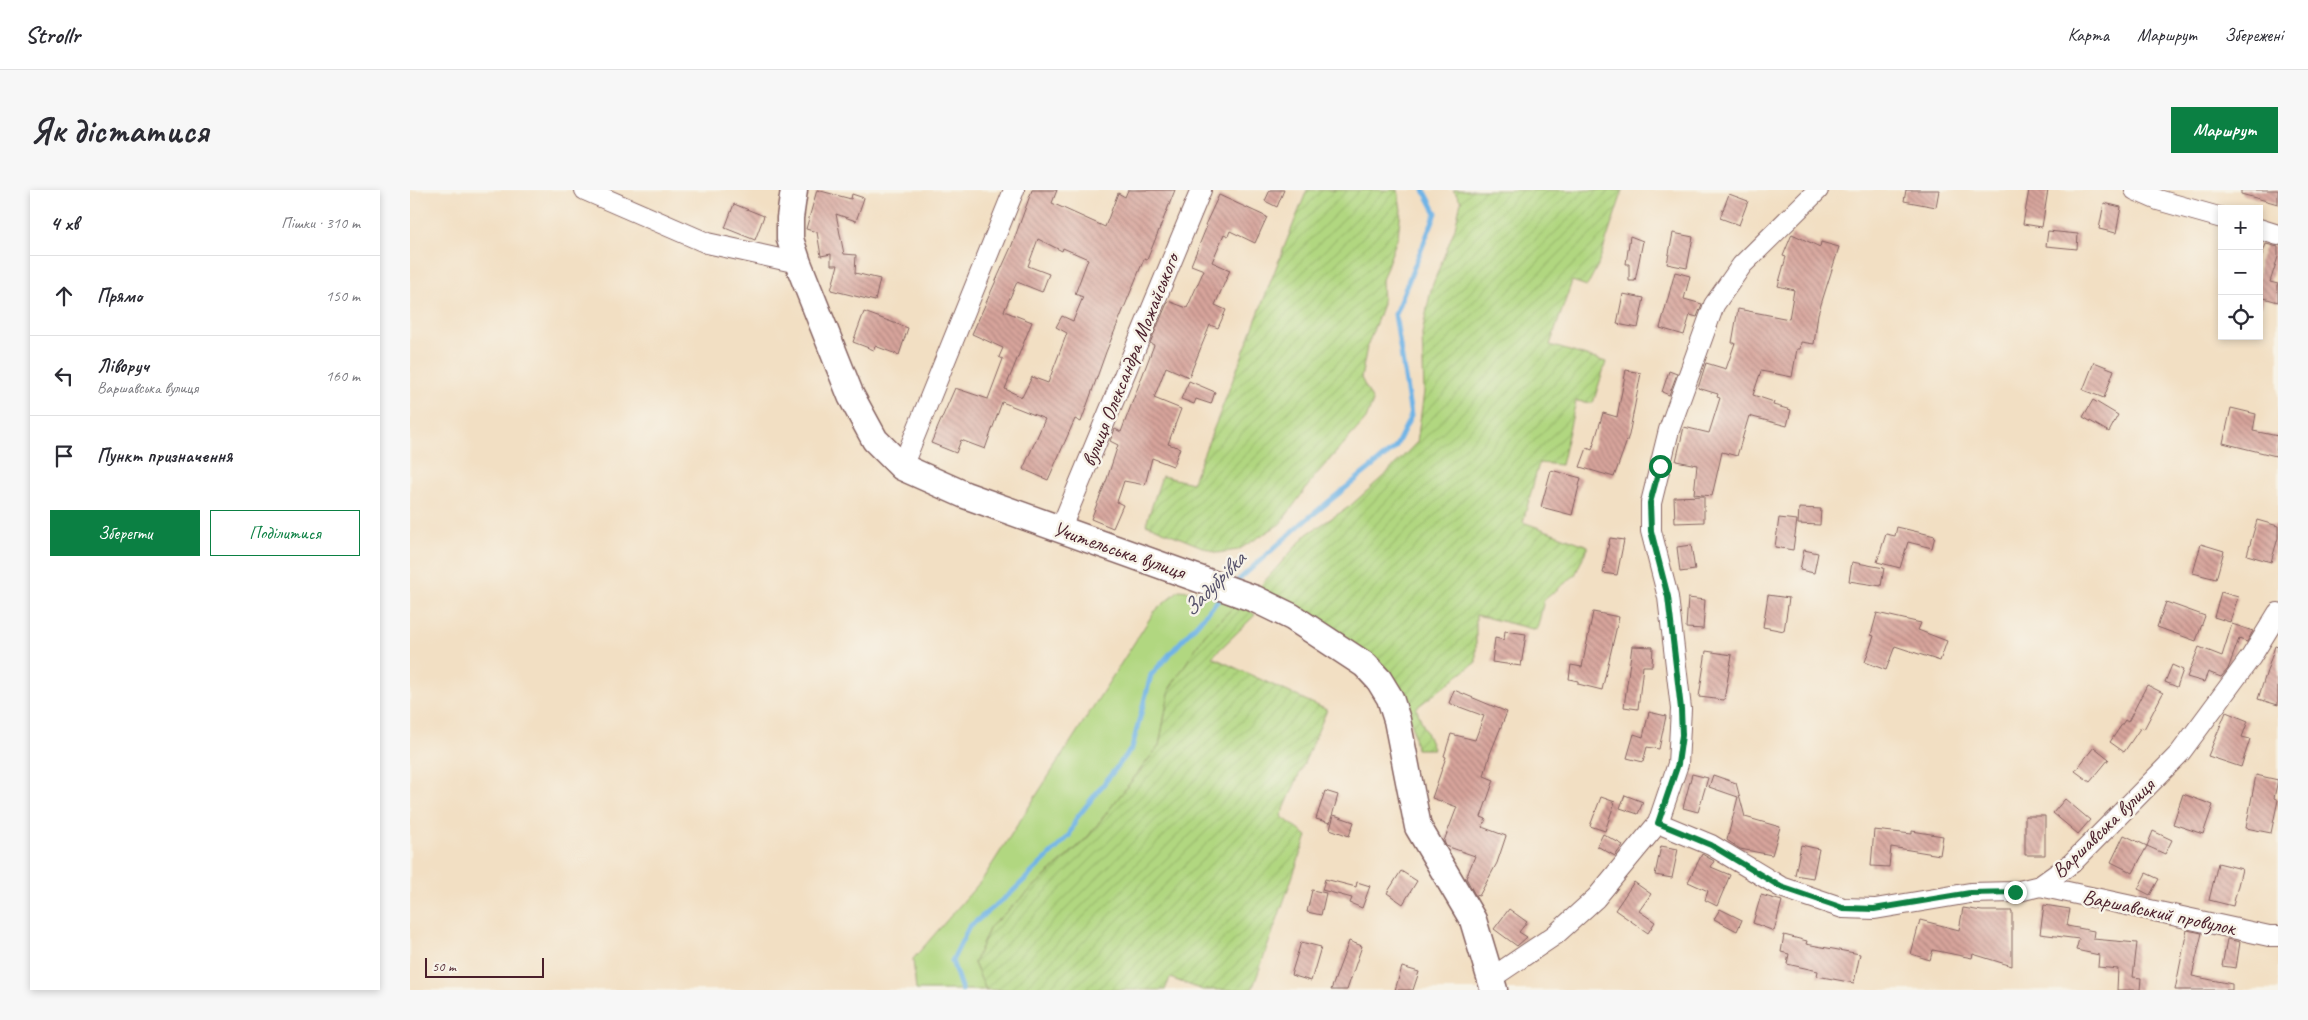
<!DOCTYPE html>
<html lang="uk">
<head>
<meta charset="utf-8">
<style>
	:root { --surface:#fff; --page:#f7f7f7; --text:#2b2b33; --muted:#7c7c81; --line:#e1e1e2; --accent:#0b8043 }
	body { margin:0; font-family:Caveat,sans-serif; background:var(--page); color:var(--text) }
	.controls { position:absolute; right:15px; top:15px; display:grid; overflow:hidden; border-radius:0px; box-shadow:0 2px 8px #0003 }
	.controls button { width:45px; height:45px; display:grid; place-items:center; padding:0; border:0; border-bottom:1px solid var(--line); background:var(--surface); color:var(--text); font:25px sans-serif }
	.scale { position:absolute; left:15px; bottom:12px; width:119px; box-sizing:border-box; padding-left:5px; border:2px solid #4a1f2b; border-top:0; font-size:14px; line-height:18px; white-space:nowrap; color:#4a1f2b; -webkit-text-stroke:4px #f7f3e8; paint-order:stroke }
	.stop { position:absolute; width:15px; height:15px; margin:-11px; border:4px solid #0b8043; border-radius:50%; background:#fff }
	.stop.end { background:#0b8043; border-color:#fff; box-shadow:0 1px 5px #0008 }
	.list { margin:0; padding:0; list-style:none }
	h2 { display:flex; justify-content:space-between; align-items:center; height:65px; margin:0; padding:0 20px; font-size:21px }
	h2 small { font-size:16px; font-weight:400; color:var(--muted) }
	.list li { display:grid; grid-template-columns:32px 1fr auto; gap:15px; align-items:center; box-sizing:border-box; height:80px; padding:0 20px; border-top:1px solid var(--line) }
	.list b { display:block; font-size:19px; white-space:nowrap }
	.list p { margin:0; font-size:16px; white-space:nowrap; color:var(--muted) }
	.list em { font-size:16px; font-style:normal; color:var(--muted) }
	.actions { display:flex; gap:10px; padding:15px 20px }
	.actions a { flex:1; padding:11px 0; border:1px solid var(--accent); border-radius:0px; text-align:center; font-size:18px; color:var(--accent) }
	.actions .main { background:var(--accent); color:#fff }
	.icon { flex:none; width:28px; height:28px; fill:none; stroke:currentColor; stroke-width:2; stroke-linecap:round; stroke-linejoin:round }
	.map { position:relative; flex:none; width:1868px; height:800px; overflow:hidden; border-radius:0px }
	header { display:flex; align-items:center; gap:30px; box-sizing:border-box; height:70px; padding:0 25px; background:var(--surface); border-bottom:1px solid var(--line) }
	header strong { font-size:24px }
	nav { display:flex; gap:28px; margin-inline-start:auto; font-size:18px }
	.intro { display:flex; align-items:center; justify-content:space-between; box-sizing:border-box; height:120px; padding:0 30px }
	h1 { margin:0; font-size:35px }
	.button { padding:12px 22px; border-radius:0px; background:var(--accent); color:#fff; font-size:18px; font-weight:700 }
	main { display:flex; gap:30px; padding:0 30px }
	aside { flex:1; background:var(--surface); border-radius:0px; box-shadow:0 2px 8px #0003 }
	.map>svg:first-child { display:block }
	.grass { fill:#b1d780; stroke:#7e7b56 }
	.garden { fill:url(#garden-furrows); stroke:#7e7b56 }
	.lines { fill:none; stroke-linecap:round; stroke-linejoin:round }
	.stream { stroke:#6fb4e6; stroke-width:5 }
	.building { fill:url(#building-back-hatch); fill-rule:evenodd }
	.minor-casing { stroke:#856260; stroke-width:22 }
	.major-casing { stroke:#856260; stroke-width:29 }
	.minor { stroke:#fff; stroke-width:20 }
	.major { stroke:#fff; stroke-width:26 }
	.route { stroke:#0b8043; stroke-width:6 }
	.labels { text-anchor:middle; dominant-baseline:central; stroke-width:5; stroke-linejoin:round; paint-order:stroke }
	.street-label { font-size:21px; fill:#4a1f2b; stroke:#f7f3e8 }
	.water-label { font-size:22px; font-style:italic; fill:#57536c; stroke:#f7f3e8 }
</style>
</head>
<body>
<header>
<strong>Strollr</strong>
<nav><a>Карта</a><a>Маршрут</a><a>Збережені</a></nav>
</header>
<div class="intro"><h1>Як дістатися</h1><a class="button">Маршрут</a></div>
<main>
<aside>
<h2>4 хв<small>Пішки · 310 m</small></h2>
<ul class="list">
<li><svg class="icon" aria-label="ahead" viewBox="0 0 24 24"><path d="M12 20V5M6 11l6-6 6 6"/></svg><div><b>Прямо</b></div><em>150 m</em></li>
<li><svg class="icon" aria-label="left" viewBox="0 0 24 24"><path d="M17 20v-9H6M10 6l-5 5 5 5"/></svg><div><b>Ліворуч</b><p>Варшавська вулиця</p></div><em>160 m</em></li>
<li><svg class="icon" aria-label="arrive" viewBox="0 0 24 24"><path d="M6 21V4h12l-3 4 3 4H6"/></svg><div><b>Пункт призначення</b></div></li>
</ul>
<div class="actions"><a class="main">Зберегти</a><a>Поділитися</a></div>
</aside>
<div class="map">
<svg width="1868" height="800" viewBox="0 0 1868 800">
	<defs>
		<pattern id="garden-furrows" width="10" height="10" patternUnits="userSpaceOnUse" patternTransform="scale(1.25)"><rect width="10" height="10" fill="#b1d780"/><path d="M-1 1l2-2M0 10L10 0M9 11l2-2" fill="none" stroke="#9ab86f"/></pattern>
		<pattern id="building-back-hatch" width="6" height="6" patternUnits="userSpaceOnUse" patternTransform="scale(1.25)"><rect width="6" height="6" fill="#d7a49b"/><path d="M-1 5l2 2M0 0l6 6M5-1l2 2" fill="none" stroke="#b0857f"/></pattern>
	</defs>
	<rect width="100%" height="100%" fill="#f7f3e8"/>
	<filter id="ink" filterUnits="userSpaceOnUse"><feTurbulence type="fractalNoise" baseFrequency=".02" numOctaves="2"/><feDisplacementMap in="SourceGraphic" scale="10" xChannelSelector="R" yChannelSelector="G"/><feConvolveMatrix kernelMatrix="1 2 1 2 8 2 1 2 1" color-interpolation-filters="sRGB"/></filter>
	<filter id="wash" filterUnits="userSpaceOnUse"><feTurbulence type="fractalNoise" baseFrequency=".0096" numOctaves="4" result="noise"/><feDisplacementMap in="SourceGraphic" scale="20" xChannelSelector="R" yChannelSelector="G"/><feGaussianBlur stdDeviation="1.12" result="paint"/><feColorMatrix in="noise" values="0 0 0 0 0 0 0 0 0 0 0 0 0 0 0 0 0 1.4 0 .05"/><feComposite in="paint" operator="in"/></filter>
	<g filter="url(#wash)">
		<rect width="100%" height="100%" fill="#f2dfc3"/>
		<path class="grass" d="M 769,400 L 798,403 L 830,411 L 760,498 L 749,556 L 677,648 L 580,737 L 564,773 L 576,800 L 506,800 L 503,769 L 572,690 L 744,422 Z"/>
		<path class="garden" d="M 897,0 L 988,0 L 991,20 L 988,46 L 972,90 L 973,114 L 957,157 L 951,188 L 963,211 L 956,229 L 905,286 L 870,334 L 828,360 L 807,363 L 736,334 L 752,286 L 782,293 C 822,196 857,97 897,0 Z
			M 1043,0 L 1213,0 L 1188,75 L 1177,96 L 1162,91 L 1140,155 L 1196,172 L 1183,213 L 1166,211 L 1151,275 L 1129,273 L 1113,332 L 1178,356 L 1165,385 L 1134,410 L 1127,440 L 1066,425 L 1066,472 L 1006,518 L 1023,559 L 1006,559 L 1002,534 L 988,506 L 844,403 L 897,344 L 939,317 L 978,282 L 1007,252 L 1014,202 L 1012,144 L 1021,99 L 1045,38 L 1051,11 Z
			M 830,411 L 845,425 L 802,467 L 917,520 L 871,626 L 897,646 L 842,800 L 793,800 L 760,788 L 755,800 L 576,800 L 564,773 L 580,737 L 677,648 L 749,556 L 760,498 L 795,444 Z"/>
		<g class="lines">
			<path class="stream" d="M 825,393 L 891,334 L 985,258 L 1001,226 L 985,124 L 1026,23 L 1014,0
				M 552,800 L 542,771 L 559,737 L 601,703 L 659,646 L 666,629 L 722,558 L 741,485 L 812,406"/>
		</g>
		<g id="blocks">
			<path class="building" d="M 407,0 L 441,9 L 442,4 L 454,8 L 446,31 L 426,24 L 434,64 L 446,65 L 445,83 L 470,89 L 465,111 L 421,100 L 428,75 L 421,75 L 421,64 L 411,66 L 407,42 L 396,39 Z
				M 622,0 L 647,0 L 642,13 L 695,37 L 708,3 L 715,7 L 718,0 L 765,0 L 737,70 L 734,69 L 696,162 L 671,232 L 665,229 L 638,290 L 613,279 L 635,229 L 592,212 L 575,259 L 551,250 L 546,263 L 521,253 L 545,198 L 578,209 L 593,169 L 589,167 L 593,158 L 562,144 L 602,55 ZM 628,49 L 652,61 L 653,58 L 678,69 L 665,104 L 673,107 L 663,131 L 652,126 L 646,137 L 657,143 L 638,193 L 622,187 L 612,207 L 595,199 L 622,132 L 594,121 L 607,92 L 632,102 L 639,84 L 618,76 Z
				M 860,0 L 874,0 L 867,17 L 855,11 Z
				M 1496,0 L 1529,0 L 1526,17 L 1494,11 Z
				M 1619,0 L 1638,0 L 1632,37 L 1613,34 Z
				M 1831,0 L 1868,0 L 1868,14 L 1831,4 Z
				M 1319,4 L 1338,11 L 1329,35 L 1310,28 Z
				M 809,5 L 857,27 L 845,53 L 820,41 L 818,46 L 814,44 L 802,72 L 820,80 L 805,115 L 816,120 L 808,138 L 800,135 L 779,187 L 756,177 L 744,208 L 771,219 L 758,254 L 770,258 L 763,276 L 742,268 L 735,295 L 714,291 L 707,312 L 713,315 L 703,338 L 681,329 L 697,289 L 708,255 L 700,251 L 705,239 L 711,242 L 744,155 L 740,153 L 758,111 L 777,118 L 794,80 L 781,75 L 797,36 L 795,35 Z
				M 1694,13 L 1711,17 L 1706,43 L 1689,39 Z
				M 324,14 L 354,26 L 345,50 L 315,38 Z
				M 1638,41 L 1668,44 L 1667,59 L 1636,56 Z
				M 1263,43 L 1283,47 L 1277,78 L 1257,74 Z
				M 1382,44 L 1410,57 L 1411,52 L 1429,57 L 1408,124 L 1404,154 L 1391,152 L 1390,159 L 1387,159 L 1382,187 L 1351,181 L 1343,205 L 1364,212 L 1363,215 L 1381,220 L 1377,236 L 1339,226 L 1327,266 L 1312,262 L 1302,306 L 1284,304 L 1287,275 L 1266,271 L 1274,237 L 1299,243 L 1310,208 L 1307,207 L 1308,204 L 1288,198 L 1296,173 L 1316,179 L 1325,153 L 1322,153 L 1328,119 L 1379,129 L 1384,100 L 1368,96 L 1376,67 L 1373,66 Z
				M 1220,46 L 1233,51 L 1225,91 L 1219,91 L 1219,74 L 1216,74 Z
				M 1856,54 L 1868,57 L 1868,67 L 1860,92 L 1868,94 L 1868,112 L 1854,108 L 1852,116 L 1849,115 L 1849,73 Z
				M 1265,82 L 1280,86 L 1274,109 L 1292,114 L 1287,127 L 1280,125 L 1274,145 L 1250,138 Z
				M 1213,104 L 1234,108 L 1228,138 L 1207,134 Z
				M 454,122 L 498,138 L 489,165 L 465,156 L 464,160 L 443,152 Z
				M 1684,172 L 1704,180 L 1694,208 L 1673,200 Z
				M 1216,180 L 1231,183 L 1219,245 L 1204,287 L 1170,277 L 1177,258 L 1182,260 L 1193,223 L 1207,227 Z
				M 1259,181 L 1267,184 L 1259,205 L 1252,202 Z
				M 779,191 L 805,202 L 801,214 L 786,209 L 784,214 L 771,209 Z
				M 1683,210 L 1708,225 L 1699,242 L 1673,227 Z
				M 1821,218 L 1846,224 L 1843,241 L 1868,246 L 1866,266 L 1813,253 Z
				M 1141,280 L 1171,288 L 1162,325 L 1131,317 Z
				M 1294,306 L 1294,332 L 1265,333 L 1264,307 Z
				M 1389,318 L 1411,319 L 1410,335 L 1388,334 Z
				M 1369,328 L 1387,330 L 1383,360 L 1365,357 Z
				M 1847,330 L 1868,336 L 1868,348 L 1861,372 L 1837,365 Z
				M 1487,337 L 1525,346 L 1522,358 L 1498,352 L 1490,378 L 1467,372 L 1476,344 L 1485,346 Z
				M 1200,348 L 1214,350 L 1207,385 L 1193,383 Z
				M 1791,354 L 1814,361 L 1806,389 L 1783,383 Z
				M 1281,355 L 1285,380 L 1270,382 L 1267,357 Z
				M 1394,360 L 1408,363 L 1404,383 L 1390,380 Z
				M 1442,372 L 1474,378 L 1471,396 L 1439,391 Z
				M 1811,402 L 1828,407 L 1820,432 L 1804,427 Z
				M 1358,405 L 1379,408 L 1374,441 L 1353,437 Z
				M 1278,408 L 1295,410 L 1293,439 L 1276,438 Z
				M 1756,412 L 1795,426 L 1786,451 L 1747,437 Z
				M 1183,422 L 1209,427 L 1192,500 L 1168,494 L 1168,491 L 1159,489 L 1161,475 L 1172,477 Z
				M 1467,423 L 1511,433 L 1508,440 L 1537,451 L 1530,471 L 1485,456 L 1476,480 L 1455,472 L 1464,446 L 1461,445 Z
				M 1822,434 L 1843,441 L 1837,452 L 1829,449 L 1818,479 L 1811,487 L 1798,482 L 1794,492 L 1777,487 L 1789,457 L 1812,466 Z
				M 1095,441 L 1116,444 L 1111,476 L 1082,472 L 1085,448 L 1094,450 Z
				M 1222,456 L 1243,457 L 1242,476 L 1233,476 L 1228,519 L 1214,517 Z
				M 1865,456 L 1868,457 L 1868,515 L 1848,509 Z
				M 1296,461 L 1322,465 L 1314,510 L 1289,507 Z
				M 1762,475 L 1773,480 L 1767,497 L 1755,492 Z
				M 1737,495 L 1753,503 L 1734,539 L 1731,537 L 1714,562 L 1700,552 L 1715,530 L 1718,532 Z
				M 1044,500 L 1097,522 L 1080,564 L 1074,586 L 1084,590 L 1071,627 L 1076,629 L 1072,637 L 1096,646 L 1087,673 L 1069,706 L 1065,705 L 1056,688 L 1065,666 L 1036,656 L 1034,651 L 1047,617 L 1022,608 L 1036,567 L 1034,566 L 1041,544 L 1065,550 L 1074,526 L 1039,513 Z
				M 1239,522 L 1256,526 L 1249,559 L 1237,557 L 1233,572 L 1217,568 L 1224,544 L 1233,547 Z
				M 1816,522 L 1838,531 L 1832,547 L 1840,549 L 1831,577 L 1798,566 Z
				M 1684,557 L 1699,569 L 1680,592 L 1665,581 Z
				M 1282,584 L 1298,588 L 1288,622 L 1273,618 Z
				M 1303,585 L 1326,593 L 1335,627 L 1370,637 L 1362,665 L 1330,659 L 1317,650 L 1328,607 L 1299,597 Z
				M 1846,585 L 1868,590 L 1864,608 L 1868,610 L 1861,643 L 1836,638 Z
				M 915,601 L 928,605 L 920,633 L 906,629 Z
				M 1773,604 L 1803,615 L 1793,644 L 1763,634 Z
				M 1215,605 L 1233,612 L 1228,624 L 1210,618 Z
				M 1191,607 L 1205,612 L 1195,641 L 1180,636 Z
				M 1655,609 L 1680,630 L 1668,644 L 1643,623 Z
				M 924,625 L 944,632 L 939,646 L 920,639 Z
				M 1615,626 L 1635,626 L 1635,665 L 1615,665 Z
				M 1464,640 L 1502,644 L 1502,641 L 1533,646 L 1530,665 L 1481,657 L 1479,677 L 1461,676 Z
				M 1743,641 L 1762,650 L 1755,664 L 1737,656 Z
				M 1193,644 L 1213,655 L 1205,666 L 1187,656 Z
				M 1714,645 L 1737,656 L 1723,683 L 1701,672 Z
				M 1391,655 L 1409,659 L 1403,688 L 1385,685 Z
				M 1251,656 L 1268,659 L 1262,688 L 1245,685 Z
				M 1292,664 L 1304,671 L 1301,677 L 1320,685 L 1307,716 L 1295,710 L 1298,701 L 1278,692 Z
				M 1808,673 L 1832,679 L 1823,716 L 1799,710 Z
				M 991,681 L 1007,691 L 993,714 L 977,703 Z
				M 1736,683 L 1749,689 L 1740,705 L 1728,699 Z
				M 915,689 L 946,697 L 947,692 L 960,696 L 952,718 L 940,713 L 942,708 L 912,700 Z
				M 1224,692 L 1241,704 L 1229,721 L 1245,732 L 1238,743 L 1205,720 Z
				M 902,700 L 916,703 L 911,725 L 897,722 Z
				M 1351,705 L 1372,711 L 1364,741 L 1343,733 Z
				M 1634,715 L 1660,719 L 1657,736 L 1684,741 L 1683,749 L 1727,753 L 1723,787 L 1731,788 L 1730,800 L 1707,800 L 1708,779 L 1688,777 L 1689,765 L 1666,760 L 1669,749 L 1630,744 Z
				M 1553,718 L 1572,721 L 1602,721 L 1602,776 L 1563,764 L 1562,768 L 1523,760 L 1520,770 L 1501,764 L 1510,730 L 1549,740 Z
				M 1099,719 L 1117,732 L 1109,742 L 1117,747 L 1107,756 L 1084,739 Z
				M 1310,719 L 1332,730 L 1327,741 L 1304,729 Z
				M 1777,740 L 1792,743 L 1782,786 L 1822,794 L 1822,800 L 1765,800 Z
				M 1374,745 L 1397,751 L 1396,754 L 1450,764 L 1444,793 L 1407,786 L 1408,781 L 1377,774 L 1379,764 L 1371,762 Z
				M 1817,749 L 1830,752 L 1826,778 L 1812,776 Z
				M 939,751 L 952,756 L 937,800 L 921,800 Z
				M 891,752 L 911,757 L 901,791 L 881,785 Z
				M 992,777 L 1009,782 L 1003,800 L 985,800 Z"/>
		</g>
	</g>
	<g filter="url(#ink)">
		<use href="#blocks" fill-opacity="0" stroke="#856260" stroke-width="1"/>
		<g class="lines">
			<g class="minor-casing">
				<path id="minor" d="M 175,0 L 297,53 L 388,73
					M 1725,0 L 1748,10 L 1812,28
					M 1849,39 L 1868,45
					M 492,277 L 604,0
					M 650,340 L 791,0
					M 1248,633 L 1301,655 L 1371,697 L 1433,718 L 1465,719 L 1560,703 L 1605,702 L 1630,696 L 1662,673 L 1770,563 L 1841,467 L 1868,423
					M 1630,696 L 1859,746 L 1868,746
					M 1080,789 L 1145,745 L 1186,708 L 1248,633 L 1268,574 L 1271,519 L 1258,407 L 1241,341 L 1241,313 L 1259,240 L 1304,115 L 1332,75 L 1408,0"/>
			</g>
			<g class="major-casing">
				<path id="major" d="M 384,0 L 380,28 L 380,49 L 388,73 L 441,206 L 465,250 L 492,277 L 555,305 L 845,409 L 882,427 L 955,475 L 969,490 L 980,508 L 987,530 L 1008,637 L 1063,730 L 1084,800"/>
			</g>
			<use href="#minor" class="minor"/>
			<use href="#major" class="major"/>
		</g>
	</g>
	<g class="lines" filter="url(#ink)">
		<path class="route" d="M 1250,276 L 1240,313 L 1241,341 L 1258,407 L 1271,519 L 1272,545 L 1268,574 L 1248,633 L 1301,655 L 1371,697 L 1433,718 L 1464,719 L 1560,703 L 1605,702"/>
	</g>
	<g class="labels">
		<g class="street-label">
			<text transform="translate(720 170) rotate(-68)">вулиця Олександра Можайського</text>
			<text transform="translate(709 360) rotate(19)">Учительська вулиця</text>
			<text transform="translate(1693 638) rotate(-44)">Варшавська вулиця</text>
			<text transform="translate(1749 722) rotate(12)">Варшавський провулок</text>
		</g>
		<g class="water-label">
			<text transform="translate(804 394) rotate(-46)">Задубрівка</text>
		</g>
	</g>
</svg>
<div class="controls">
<button>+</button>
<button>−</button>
<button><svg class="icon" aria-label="locate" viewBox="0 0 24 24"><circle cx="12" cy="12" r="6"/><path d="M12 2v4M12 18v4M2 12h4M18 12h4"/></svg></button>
</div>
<div class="scale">50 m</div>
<div class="stop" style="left:1250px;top:276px"></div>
<div class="stop end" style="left:1605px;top:702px"></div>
</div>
</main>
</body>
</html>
